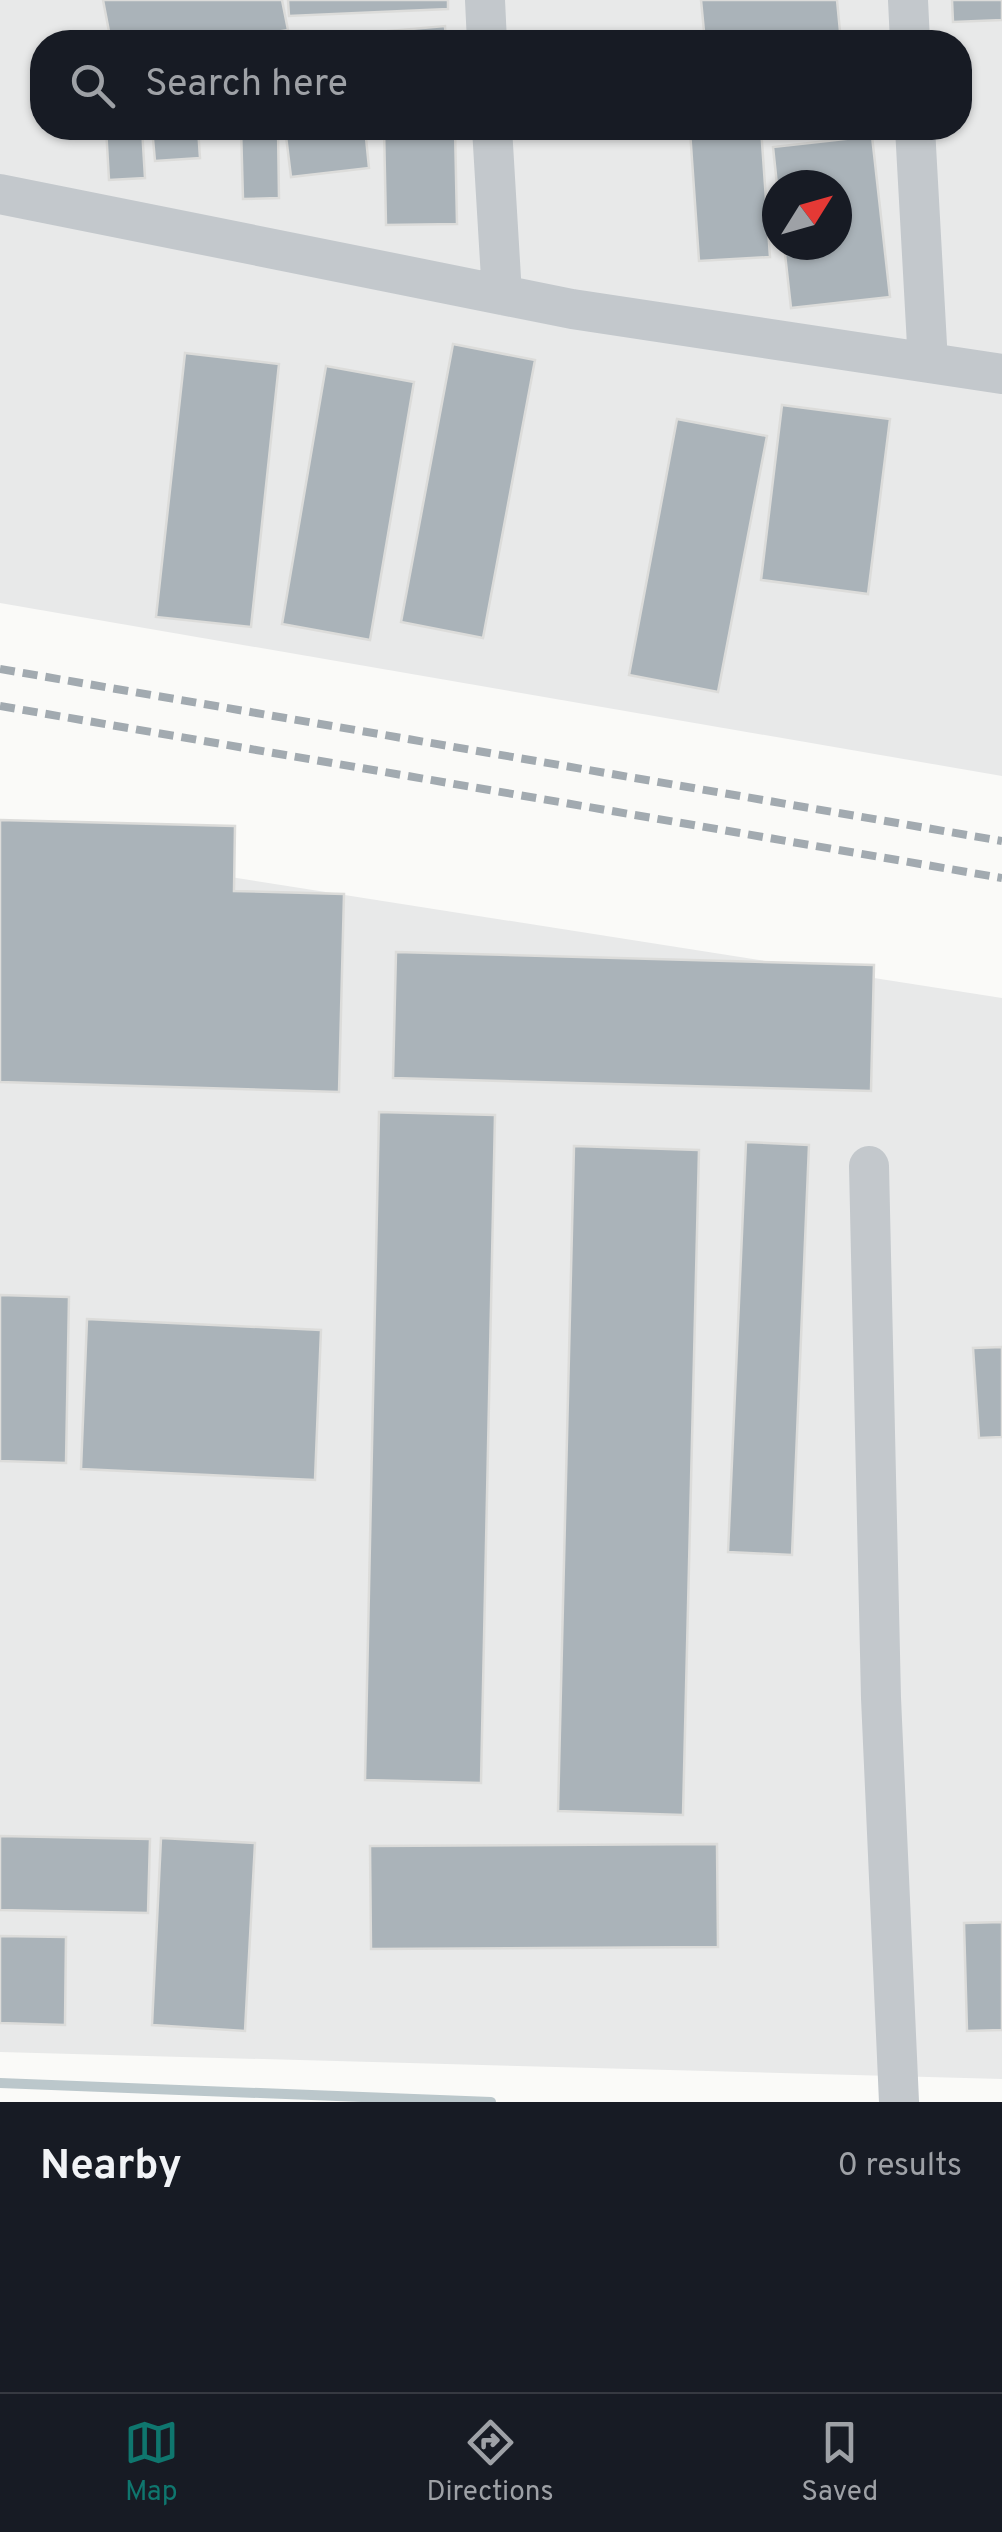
<!DOCTYPE html>
<html lang="en">
<head>
<meta charset="utf-8">
<style>
	:root { --surface:#171b24; --page:#242831; --text:#f1f3f6; --muted:#9ea1a6; --line:#363941; --accent:#0f766e }
	body { margin:0; font-family:Overpass,sans-serif; background:var(--page); color:var(--text) }
	.compass { position:absolute; left:762px; top:170px; width:90px; height:90px; border-radius:50%; background:var(--surface); box-shadow:0 2px 8px #0004; rotate:53deg }
	.list { margin:0; padding:0; list-style:none }
	h2 { display:flex; justify-content:space-between; align-items:center; height:130px; margin:0; padding:0 40px; font-size:42px }
	h2 small { font-size:32px; font-weight:400; color:var(--muted) }
	.icon { flex:none; width:55px; height:55px; fill:none; stroke:currentColor; stroke-width:2; stroke-linecap:round; stroke-linejoin:round }
	.map { position:relative; flex:none; width:1002px; height:2102px; overflow:hidden }
	.search { position:absolute; background:var(--surface); box-shadow:0 2px 8px #0004; left:30px; right:30px; top:30px; height:110px; display:flex; align-items:center; gap:25px; box-sizing:border-box; padding:0 35px; border-radius:40px; color:var(--muted); font-size:38px }
	.sheet { height:290px; background:var(--surface) }
	nav { display:flex; justify-content:space-around; align-items:center; box-sizing:border-box; height:140px; border-top:2px solid var(--line); background:var(--surface); font-size:28px; color:var(--muted) }
	nav a { display:grid; justify-items:center; gap:5px }
	nav .on { color:var(--accent) }
	.map>svg:first-child { display:block }
	.built { fill:#e8e9e9; fill-rule:evenodd }
	.lines { fill:none; stroke-linecap:round; stroke-linejoin:round }
	.stream { stroke:#bbc7cb; stroke-width:10 }
	.building { fill:#aab3b9; stroke:#dcdcda; stroke-width:2.5 }
	.minor { stroke:#c3c8cc; stroke-width:40 }
	.rail { stroke:#a2aab0; stroke-width:8; stroke-dasharray:15 8; stroke-linecap:butt }
</style>
</head>
<body>
<div class="map">
<svg width="1002" height="2102" viewBox="0 0 1002 2102">
	<rect width="100%" height="100%" fill="#fafaf8"/>
	<path class="built" d="M 0,0 L 1002,0 L 1002,776 L 0,603 ZM 42,42 L 960,42 L 960,128 L 42,128 ZM 777,185 L 837,185 L 837,245 L 777,245 Z
		M 0,841 L 1002,998 L 1002,2079 L 0,2052 Z"/>
	<g class="lines">
		<path class="stream" d="M 0,2083 L 491,2102"/>
	</g>
	<path class="building" d="M 103,0 L 282,0 L 288,30 L 216,42 L 111,42 Z
		M 288,0 L 448,0 L 448,9 L 289,16 Z
		M 701,0 L 837,0 L 841,42 L 705,42 Z
		M 952,0 L 1002,0 L 1002,20 L 953,22 Z
		M 445,26 L 446,42 L 276,41 Z
		M 106,128 L 142,128 L 145,178 L 109,180 Z
		M 152,128 L 198,128 L 200,158 L 155,161 Z
		M 241,128 L 278,128 L 279,198 L 243,199 Z
		M 285,128 L 365,128 L 369,168 L 291,177 Z
		M 384,128 L 455,128 L 457,224 L 386,225 Z
		M 761,128 L 770,257 L 699,261 L 690,131 Z
		M 872,136 L 890,297 L 791,308 L 784,245 L 837,245 L 837,185 L 777,185 L 773,147 Z
		M 453,344 L 535,360 L 483,638 L 401,622 Z
		M 185,353 L 279,364 L 251,627 L 156,617 Z
		M 326,366 L 414,382 L 370,640 L 282,624 Z
		M 782,405 L 890,419 L 868,594 L 761,580 Z
		M 677,419 L 767,436 L 718,692 L 629,675 Z
		M 0,820 L 235,826 L 234,891 L 344,894 L 339,1092 L 0,1082 Z
		M 396,952 L 874,965 L 871,1091 L 393,1078 Z
		M 379,1112 L 495,1115 L 481,1783 L 365,1780 Z
		M 746,1142 L 809,1145 L 792,1555 L 728,1552 Z
		M 574,1146 L 699,1150 L 683,1815 L 558,1811 Z
		M 0,1295 L 69,1297 L 66,1463 L 0,1461 Z
		M 87,1319 L 321,1330 L 315,1480 L 81,1469 Z
		M 1002,1347 L 1002,1437 L 979,1438 L 973,1348 Z
		M 0,1836 L 150,1839 L 148,1913 L 0,1910 Z
		M 161,1838 L 255,1843 L 245,2031 L 152,2025 Z
		M 717,1844 L 718,1947 L 371,1949 L 370,1846 Z
		M 1002,1922 L 1002,2030 L 967,2031 L 964,1923 Z
		M 0,1936 L 66,1937 L 65,2025 L 0,2023 Z"/>
	<g class="lines">
		<path class="minor" d="M 485,0 L 487,42
			M 908,0 L 910,42
			M 492,128 L 502,295
			M 915,128 L 928,363
			M 0,194 L 572,309 L 1002,374
			M 869,1166 L 881,1698 L 899,2102"/>
		<path class="rail" d="M 0,669 L 1002,841
			M 0,706 L 1002,878"/>
	</g>
</svg>
<svg class="compass" viewBox="-18 -18 36 36"><path d="M0-13l5 13h-10z" fill="#e53935"/><path d="M0 13l5-13h-10z" fill="#9ea1a6"/></svg>
<div class="search"><svg class="icon" aria-label="search" viewBox="0 0 24 24"><circle cx="10" cy="10" r="6"/><path d="M15 15l6 6"/></svg>Search here</div>
</div>
<section class="sheet">
<h2>Nearby<small>0 results</small></h2>
<ul class="list">
</ul>
</section>
<nav>
<a class="on"><svg class="icon" aria-label="map" viewBox="0 0 24 24"><path d="M3 6l6-2 6 2 6-2v14l-6 2-6-2-6 2zM9 4v14M15 6v14"/></svg>Map</a>
<a><svg class="icon" aria-label="directions" viewBox="0 0 24 24"><path d="M12 3l9 9-9 9-9-9zM9 14v-3h6M13 9l2 2-2 2"/></svg>Directions</a>
<a><svg class="icon" aria-label="saved" viewBox="0 0 24 24"><path d="M7 4h10v16l-5-4-5 4z"/></svg>Saved</a>
</nav>
</body>
</html>
